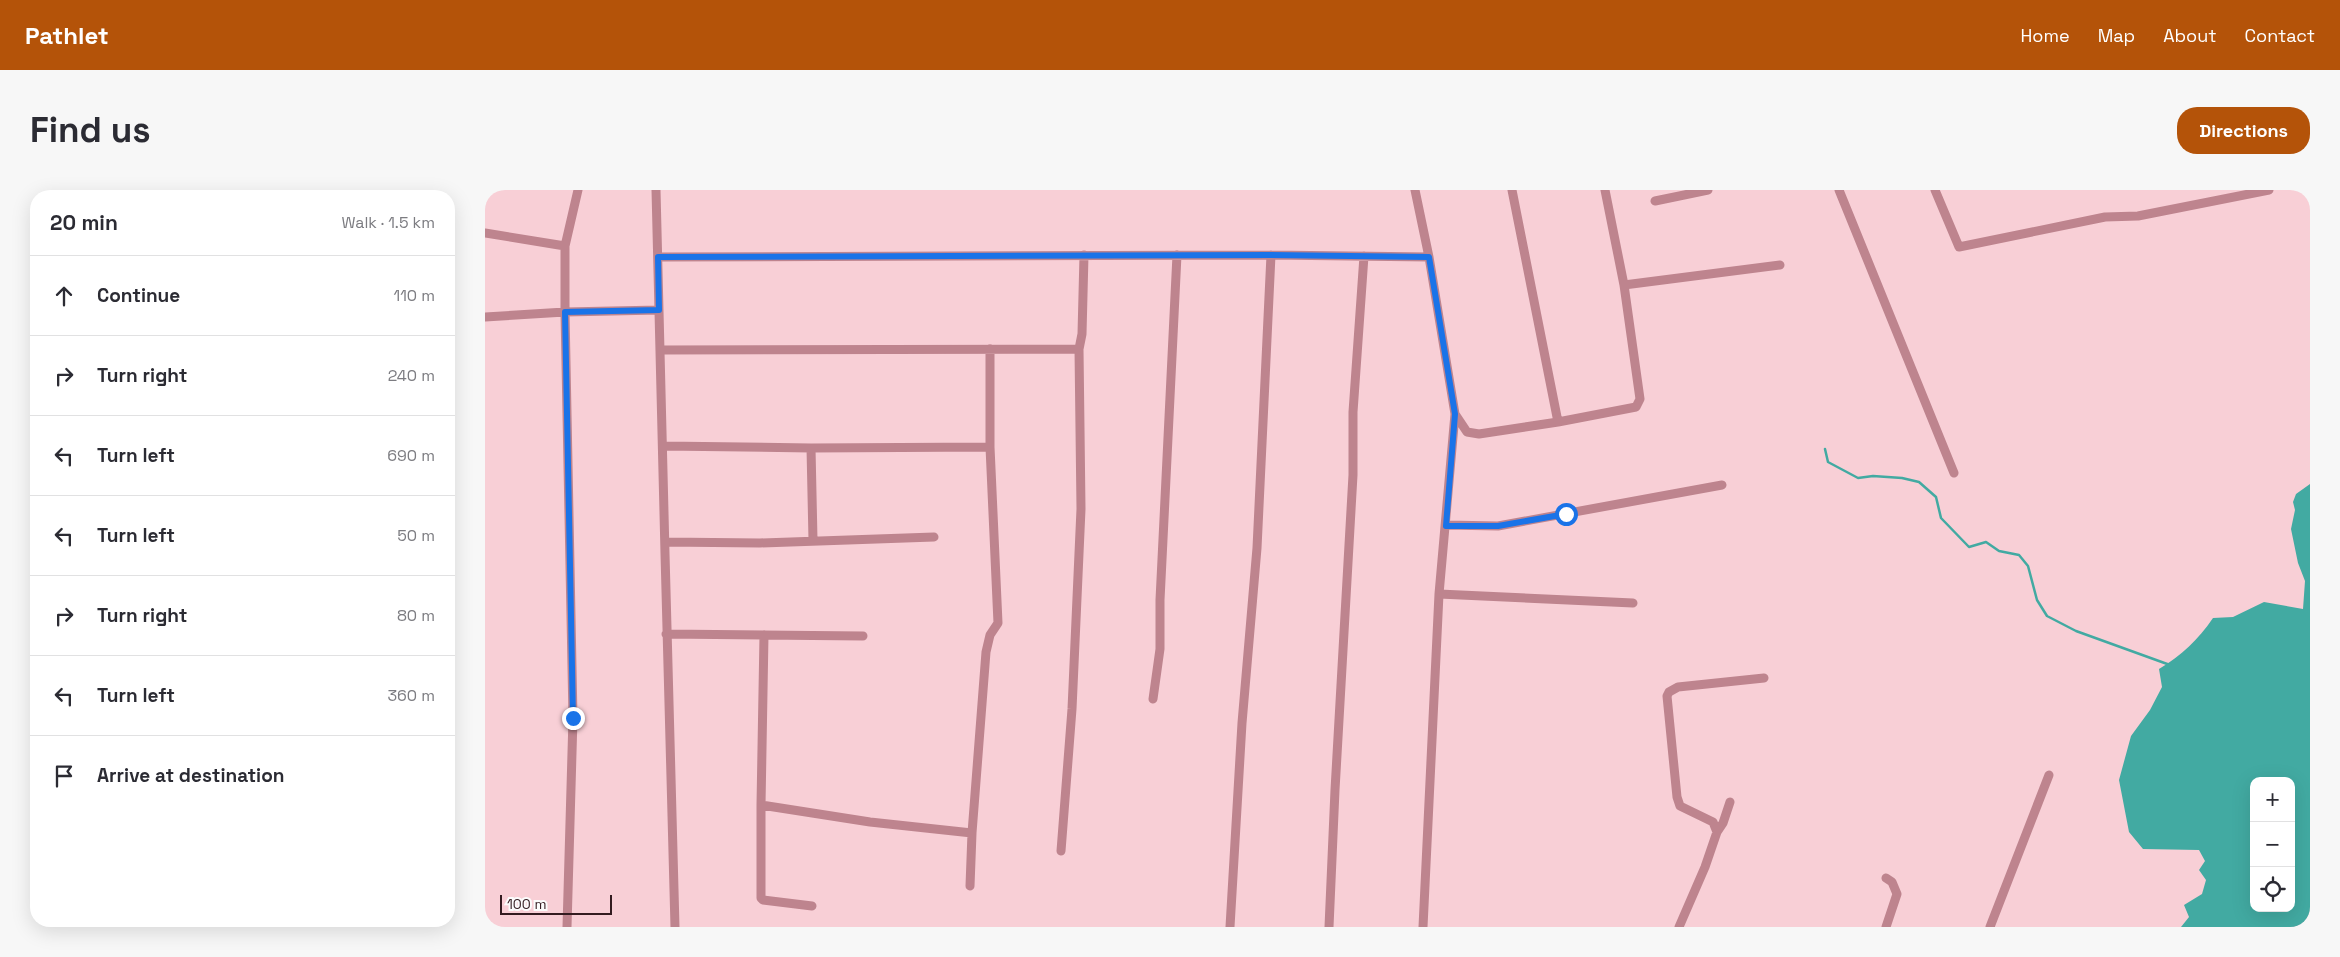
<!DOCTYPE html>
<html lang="en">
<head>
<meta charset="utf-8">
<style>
	:root { --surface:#fff; --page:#f7f7f7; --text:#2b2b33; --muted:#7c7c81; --line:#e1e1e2; --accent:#b45309 }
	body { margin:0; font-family:"Space Grotesk",sans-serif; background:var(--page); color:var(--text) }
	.controls { position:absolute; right:15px; bottom:15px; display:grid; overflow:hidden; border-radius:10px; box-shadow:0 5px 20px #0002 }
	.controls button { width:45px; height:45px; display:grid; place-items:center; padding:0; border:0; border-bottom:1px solid var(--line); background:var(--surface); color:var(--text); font:25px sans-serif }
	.scale { position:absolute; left:15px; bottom:12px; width:112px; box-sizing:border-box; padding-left:5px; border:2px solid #331b20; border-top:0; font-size:14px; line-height:18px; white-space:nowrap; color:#331b20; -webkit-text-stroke:4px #fcfcfc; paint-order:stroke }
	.stop { position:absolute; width:15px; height:15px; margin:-11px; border:4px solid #1a73e8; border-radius:50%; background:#fff }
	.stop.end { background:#1a73e8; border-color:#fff; box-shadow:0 1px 5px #0008 }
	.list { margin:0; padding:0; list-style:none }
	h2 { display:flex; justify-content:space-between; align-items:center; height:65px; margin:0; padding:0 20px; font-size:21px }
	h2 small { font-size:16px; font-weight:400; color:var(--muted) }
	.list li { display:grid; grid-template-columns:32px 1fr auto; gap:15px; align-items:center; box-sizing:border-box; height:80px; padding:0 20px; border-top:1px solid var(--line) }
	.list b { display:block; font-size:19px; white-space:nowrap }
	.list em { font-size:16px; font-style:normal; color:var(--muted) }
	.icon { flex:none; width:28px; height:28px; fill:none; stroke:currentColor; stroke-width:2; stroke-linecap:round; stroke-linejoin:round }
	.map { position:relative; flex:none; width:1825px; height:737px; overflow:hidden; border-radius:20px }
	header { display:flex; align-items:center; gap:30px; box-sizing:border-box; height:70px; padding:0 25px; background:var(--accent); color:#fff }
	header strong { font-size:24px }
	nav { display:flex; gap:28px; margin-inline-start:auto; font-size:18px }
	.intro { display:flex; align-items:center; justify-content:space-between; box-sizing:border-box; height:120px; padding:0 30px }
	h1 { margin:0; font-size:35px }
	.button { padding:12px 22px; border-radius:20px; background:var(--accent); color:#fff; font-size:18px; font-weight:700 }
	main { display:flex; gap:30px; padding:0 30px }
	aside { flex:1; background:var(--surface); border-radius:20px; box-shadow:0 5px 20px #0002 }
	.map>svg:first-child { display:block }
	.water { fill:#42aaa2; fill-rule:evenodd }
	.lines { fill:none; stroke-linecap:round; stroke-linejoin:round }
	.stream { stroke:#42aaa2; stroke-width:2.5 }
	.minor { stroke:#be848e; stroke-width:9 }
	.route { stroke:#1a73e8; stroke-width:6 }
</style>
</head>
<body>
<header>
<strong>Pathlet</strong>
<nav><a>Home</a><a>Map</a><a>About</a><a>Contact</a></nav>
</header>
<div class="intro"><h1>Find us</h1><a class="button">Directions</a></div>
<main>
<aside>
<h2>20 min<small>Walk · 1.5 km</small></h2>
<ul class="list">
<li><svg class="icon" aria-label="ahead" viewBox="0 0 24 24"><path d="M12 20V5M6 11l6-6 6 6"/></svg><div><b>Continue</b></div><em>110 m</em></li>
<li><svg class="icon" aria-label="right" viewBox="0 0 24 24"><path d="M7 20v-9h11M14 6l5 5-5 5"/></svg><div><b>Turn right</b></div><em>240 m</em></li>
<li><svg class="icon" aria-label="left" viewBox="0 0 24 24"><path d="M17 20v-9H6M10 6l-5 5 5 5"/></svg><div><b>Turn left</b></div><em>690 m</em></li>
<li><svg class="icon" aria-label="left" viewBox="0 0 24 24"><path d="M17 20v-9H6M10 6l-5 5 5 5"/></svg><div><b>Turn left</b></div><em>50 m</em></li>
<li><svg class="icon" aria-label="right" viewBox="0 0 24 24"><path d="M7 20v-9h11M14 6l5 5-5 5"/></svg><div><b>Turn right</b></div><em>80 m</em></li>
<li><svg class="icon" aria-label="left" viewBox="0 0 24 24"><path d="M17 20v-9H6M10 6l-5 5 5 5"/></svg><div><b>Turn left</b></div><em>360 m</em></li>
<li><svg class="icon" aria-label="arrive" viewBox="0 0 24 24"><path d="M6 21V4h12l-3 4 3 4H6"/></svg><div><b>Arrive at destination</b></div></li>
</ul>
</aside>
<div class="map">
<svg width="1825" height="737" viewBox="0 0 1825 737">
	<rect width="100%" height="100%" fill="#f8cfd6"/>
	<path class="water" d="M 1825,294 L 1825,737 L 1696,737 L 1704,727 L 1699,715 L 1717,704 L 1721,690 L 1714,680 L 1720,671 L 1714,660 L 1658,659 L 1644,642 L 1634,590 L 1646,546 L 1665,520 L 1677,497 L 1674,479 C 1697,465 1713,450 1728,428 L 1748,427 L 1779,412 L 1818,419 L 1820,391 L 1813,373 L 1806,339 L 1810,320 L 1808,312 L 1811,304 ZM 1769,591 L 1806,591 L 1806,718 L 1769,718 Z"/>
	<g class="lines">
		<path class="stream" d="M 1340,259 L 1343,272 L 1373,288 L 1388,286 L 1417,288 L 1434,292 L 1451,307 L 1456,328 L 1484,357 L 1501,352 L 1514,361 L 1534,365 L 1543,376 L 1552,410 L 1562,426 L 1591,441 L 1685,475"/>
		<path class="minor" d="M 171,0 C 178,246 182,491 190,737
			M 930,0 L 944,67 L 970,224 L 982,242 L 994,244 L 1073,232 L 1027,0
			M 1354,0 L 1469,283
			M 1450,0 L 1474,57 L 1620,27 L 1653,26 L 1784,0
			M 1170,11 L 1223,0
			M 0,43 L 80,56
			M 173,67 L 786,65 L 944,67
			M 1139,95 L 1295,75
			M 0,127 L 80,122 L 174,120
			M 175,160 L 594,159
			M 1073,232 L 1151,217 L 1155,209 L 1139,95 L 1120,0
			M 178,256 L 326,258 L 505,257
			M 326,258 L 328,350
			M 961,335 L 1013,336 L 1237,295
			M 181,352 L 275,353 L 449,347
			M 954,404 L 1148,413
			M 181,444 L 378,446
			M 279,445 L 276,615 L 385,632 L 487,643
			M 668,509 L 675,459 L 675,410 L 692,65
			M 276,615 L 276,708 L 278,710 L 327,716
			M 1232,642 L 1228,632 L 1195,616 L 1192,607 L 1182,506 L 1184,502 L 1193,497 L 1279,488
			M 576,661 L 587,519 L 596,319 L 594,159 L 597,144 L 599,65
			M 485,696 L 487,643 L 501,462 L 505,445 L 513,433 L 505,257 L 505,159
			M 82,737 L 88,528 L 80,122 L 80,56 L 93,0
			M 745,737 L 757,533 L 772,358 L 786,65
			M 844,737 L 850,600 L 868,285 L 868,222 L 879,66
			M 938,737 L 954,404 L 970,224
			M 1194,737 L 1220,677 L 1232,642 L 1238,633 L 1245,612
			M 1401,737 L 1412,704 L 1407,692 L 1401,688
			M 1505,737 L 1564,585"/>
	</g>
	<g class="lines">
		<path class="route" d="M 88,528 L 80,122 L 174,120 L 173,67 L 786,65 L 944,67 L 970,224 L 961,336 L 1013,336 L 1081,324"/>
	</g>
</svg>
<div class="controls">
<button>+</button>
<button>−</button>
<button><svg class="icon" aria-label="locate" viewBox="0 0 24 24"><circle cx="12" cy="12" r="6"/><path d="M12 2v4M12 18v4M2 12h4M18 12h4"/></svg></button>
</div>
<div class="scale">100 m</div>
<div class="stop" style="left:1081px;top:324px"></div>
<div class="stop end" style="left:88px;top:528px"></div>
</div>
</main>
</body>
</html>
